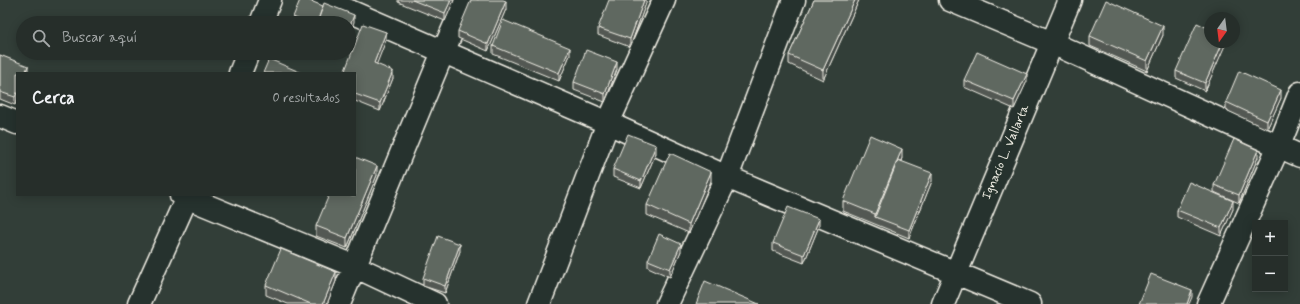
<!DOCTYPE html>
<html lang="es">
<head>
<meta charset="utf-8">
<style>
	:root { --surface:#262e2a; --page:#2e3632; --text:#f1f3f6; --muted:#a4a8a8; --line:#424a47 }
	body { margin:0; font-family:Mynerve,sans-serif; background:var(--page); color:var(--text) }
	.controls { position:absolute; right:12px; bottom:12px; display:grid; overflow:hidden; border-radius:0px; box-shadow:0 2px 10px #0003 }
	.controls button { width:36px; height:36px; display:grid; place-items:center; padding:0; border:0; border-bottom:1px solid var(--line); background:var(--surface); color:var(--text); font:20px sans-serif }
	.compass { position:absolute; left:1204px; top:12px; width:36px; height:36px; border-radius:50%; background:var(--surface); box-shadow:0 2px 10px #0003; rotate:194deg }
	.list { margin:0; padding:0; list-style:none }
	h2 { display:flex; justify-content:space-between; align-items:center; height:52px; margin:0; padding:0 16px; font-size:17px }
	h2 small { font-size:13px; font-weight:400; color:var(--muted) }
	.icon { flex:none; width:22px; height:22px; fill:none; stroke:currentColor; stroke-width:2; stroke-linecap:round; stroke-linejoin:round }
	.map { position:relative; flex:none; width:1300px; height:304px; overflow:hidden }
	.search { position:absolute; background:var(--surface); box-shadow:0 2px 10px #0003; left:16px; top:16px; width:340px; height:44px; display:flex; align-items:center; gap:10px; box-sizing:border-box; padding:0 14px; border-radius:22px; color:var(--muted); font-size:15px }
	.panel { position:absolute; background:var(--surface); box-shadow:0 2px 10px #0003; left:16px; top:72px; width:340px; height:124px; border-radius:0px }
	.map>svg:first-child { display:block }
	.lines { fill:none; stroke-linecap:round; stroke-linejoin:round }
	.minor-casing { stroke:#f4f1e8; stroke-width:25 }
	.minor { stroke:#26332d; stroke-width:22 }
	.wall { fill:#525953; stroke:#f4f1e8 }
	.shaded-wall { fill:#424944; stroke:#f4f1e8 }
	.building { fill:#5f6861; stroke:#f4f1e8 }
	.labels { text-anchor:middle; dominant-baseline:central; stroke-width:3; stroke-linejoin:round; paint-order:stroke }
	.street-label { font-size:13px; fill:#f4f1e8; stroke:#26332d }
</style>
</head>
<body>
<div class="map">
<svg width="1300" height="304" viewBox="0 0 1300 304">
	<rect width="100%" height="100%" fill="#323e38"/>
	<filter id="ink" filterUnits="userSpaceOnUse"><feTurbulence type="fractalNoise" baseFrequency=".025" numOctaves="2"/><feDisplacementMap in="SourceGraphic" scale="8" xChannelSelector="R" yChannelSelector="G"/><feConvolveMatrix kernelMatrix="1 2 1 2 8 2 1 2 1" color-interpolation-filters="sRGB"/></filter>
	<g filter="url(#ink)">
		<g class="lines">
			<g class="minor-casing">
				<path id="minor" d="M 324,0 L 608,123 L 727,177 L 1030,304
					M 950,0 L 1052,43 L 1300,156
					M 261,23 L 270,0
					M 240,73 L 248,53
					M 0,116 L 17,123
					M 181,195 L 354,266 L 435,304
					M 139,304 L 188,195
					M 339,304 L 443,52 L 466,0
					M 539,304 L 608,123 L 664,0
					M 667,304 L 727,177 L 794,0
					M 943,304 L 1070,0
					M 1208,304 L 1278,148 L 1300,93"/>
			</g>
			<use href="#minor" class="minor"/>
		</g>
		<path class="wall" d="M 398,0 L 454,0 L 445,21 L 398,2 Z
			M 646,0 L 646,3 L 630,47 L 598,35 L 598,28 Z
			M 814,0 L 859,0 L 823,80 L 789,64 L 789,55 Z
			M 506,9 L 488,51 L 458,38 L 458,31 Z
			M 293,17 L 354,22 L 349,23 L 297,23 L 293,22 Z
			M 1163,35 L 1147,71 L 1090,46 L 1090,36 Z
			M 386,40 L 376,64 L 393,78 L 380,111 L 355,101 L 355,73 Z
			M 1226,42 L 1205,91 L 1176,78 L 1176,71 Z
			M 493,46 L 570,55 L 559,81 L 493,54 Z
			M 0,55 L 28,73 L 15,105 L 0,99 Z
			M 617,69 L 605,102 L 574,90 L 574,82 Z
			M 964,80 L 1027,81 L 1014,109 L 964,87 Z
			M 1281,98 L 1267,129 L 1226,110 L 1226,102 Z
			M 656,153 L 641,188 L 613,177 L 613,169 Z
			M 1258,157 L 1239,203 L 1214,192 L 1214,185 Z
			M 902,158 L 901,161 L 932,181 L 909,238 L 843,211 L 843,201 Z
			M 377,175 L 347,248 L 316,236 L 316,226 Z
			M 711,181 L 689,233 L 647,215 L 647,205 Z
			M 1233,209 L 1221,236 L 1177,217 L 1177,210 Z
			M 819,226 L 804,263 L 773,251 L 773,243 Z
			M 460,251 L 445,293 L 423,286 L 423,278 Z
			M 681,251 L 670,277 L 648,267 L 648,260 Z
			M 336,281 L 327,304 L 288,304 L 266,295 L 266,285 Z"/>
		<path class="shaded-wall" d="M 451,0 L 454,0 L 445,21 L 445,13 Z
			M 644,0 L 646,0 L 646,3 L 630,47 L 630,39 Z
			M 855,0 L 859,0 L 823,80 L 823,70 Z
			M 506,1 L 506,9 L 488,51 L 488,44 Z
			M 354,15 L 354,22 L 349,35 L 349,28 Z
			M 1163,26 L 1163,35 L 1147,71 L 1147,61 Z
			M 386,32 L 386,40 L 374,71 L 374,63 Z
			M 1223,42 L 1226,42 L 1226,43 L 1205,91 L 1205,83 Z
			M 570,48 L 570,55 L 559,81 L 559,73 Z
			M 617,62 L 617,69 L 605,102 L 605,94 Z
			M 28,66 L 28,73 L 25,73 Z
			M 393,71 L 393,78 L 380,111 L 380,103 Z
			M 1027,74 L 1027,81 L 1014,109 L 1014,101 Z
			M 1281,90 L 1281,98 L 1267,129 L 1267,121 Z
			M 17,92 L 17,100 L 15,105 L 15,97 Z
			M 656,145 L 656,153 L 641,188 L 641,181 Z
			M 902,149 L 902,158 L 878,218 L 875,217 L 875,214 Z
			M 1258,150 L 1258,157 L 1239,203 L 1239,195 Z
			M 377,166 L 377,175 L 347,248 L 347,238 Z
			M 711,172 L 711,181 L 689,233 L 689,224 Z
			M 932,173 L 932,181 L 909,238 L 909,230 Z
			M 1233,201 L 1233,209 L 1221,236 L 1221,228 Z
			M 819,219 L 819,226 L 804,263 L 804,255 Z
			M 460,244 L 460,251 L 445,293 L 445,286 Z
			M 681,244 L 681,251 L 670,277 L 670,269 Z
			M 336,272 L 336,281 L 327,304 L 323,304 Z
			M 1192,290 L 1192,297 L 1189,304 L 1187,304 Z"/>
		<path class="building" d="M 300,0 L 308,0 L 323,6 L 317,23 L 307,23 L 293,17 Z
			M 412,0 L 451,0 L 445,13 Z
			M 471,0 L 503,0 L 506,1 L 488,44 L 458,31 Z
			M 609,0 L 644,0 L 630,39 L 598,28 Z
			M 814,0 L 855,0 L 823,70 L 789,55 Z
			M 1106,0 L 1163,26 L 1147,61 L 1090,36 Z
			M 324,3 L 354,15 L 349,28 L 349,23 L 317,23 Z
			M 503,20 L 570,48 L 559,73 L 493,46 Z
			M 1197,23 L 1210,29 L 1210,42 L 1223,42 L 1205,83 L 1176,71 Z
			M 363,24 L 386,32 L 374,63 L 393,71 L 380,103 L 355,94 L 355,73 L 344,73 Z
			M 586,50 L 617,62 L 605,94 L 574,82 Z
			M 977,52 L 1027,74 L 1014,101 L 964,80 Z
			M 0,55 L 28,66 L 25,73 L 17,73 L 17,92 L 15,97 L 0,92 Z
			M 269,59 L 302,73 L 263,73 Z
			M 1239,71 L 1281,90 L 1267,121 L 1226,102 Z
			M 628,134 L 656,145 L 641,181 L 613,169 Z
			M 870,135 L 902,149 L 875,214 L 843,201 Z
			M 1234,139 L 1258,150 L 1239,195 L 1214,185 Z
			M 670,153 L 711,172 L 689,224 L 647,205 Z
			M 355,157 L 377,166 L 347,238 L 316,226 L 329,195 L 355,195 Z
			M 898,160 L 932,173 L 909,230 L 875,217 Z
			M 1189,182 L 1233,201 L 1221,228 L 1177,210 Z
			M 788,207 L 819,219 L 804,255 L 773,243 Z
			M 659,234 L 681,244 L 670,269 L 648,260 Z
			M 438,236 L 460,244 L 445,286 L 423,278 Z
			M 281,249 L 336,272 L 323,304 L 311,304 L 266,285 Z
			M 1151,274 L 1192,290 L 1187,304 L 1139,304 Z
			M 705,281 L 759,304 L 696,304 Z"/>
	</g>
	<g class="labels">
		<g class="street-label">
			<text transform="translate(1006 152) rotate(-67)">Ignacio L. Vallarta</text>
		</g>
	</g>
</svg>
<div class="controls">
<button>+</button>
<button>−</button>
</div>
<svg class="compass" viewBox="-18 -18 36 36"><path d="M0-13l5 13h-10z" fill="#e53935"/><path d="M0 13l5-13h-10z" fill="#a4a8a8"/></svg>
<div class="search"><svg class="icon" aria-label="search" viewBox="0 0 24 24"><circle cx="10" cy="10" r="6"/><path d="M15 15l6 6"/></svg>Buscar aquí</div>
<section class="panel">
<h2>Cerca<small>0 resultados</small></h2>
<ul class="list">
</ul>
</section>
</div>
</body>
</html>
